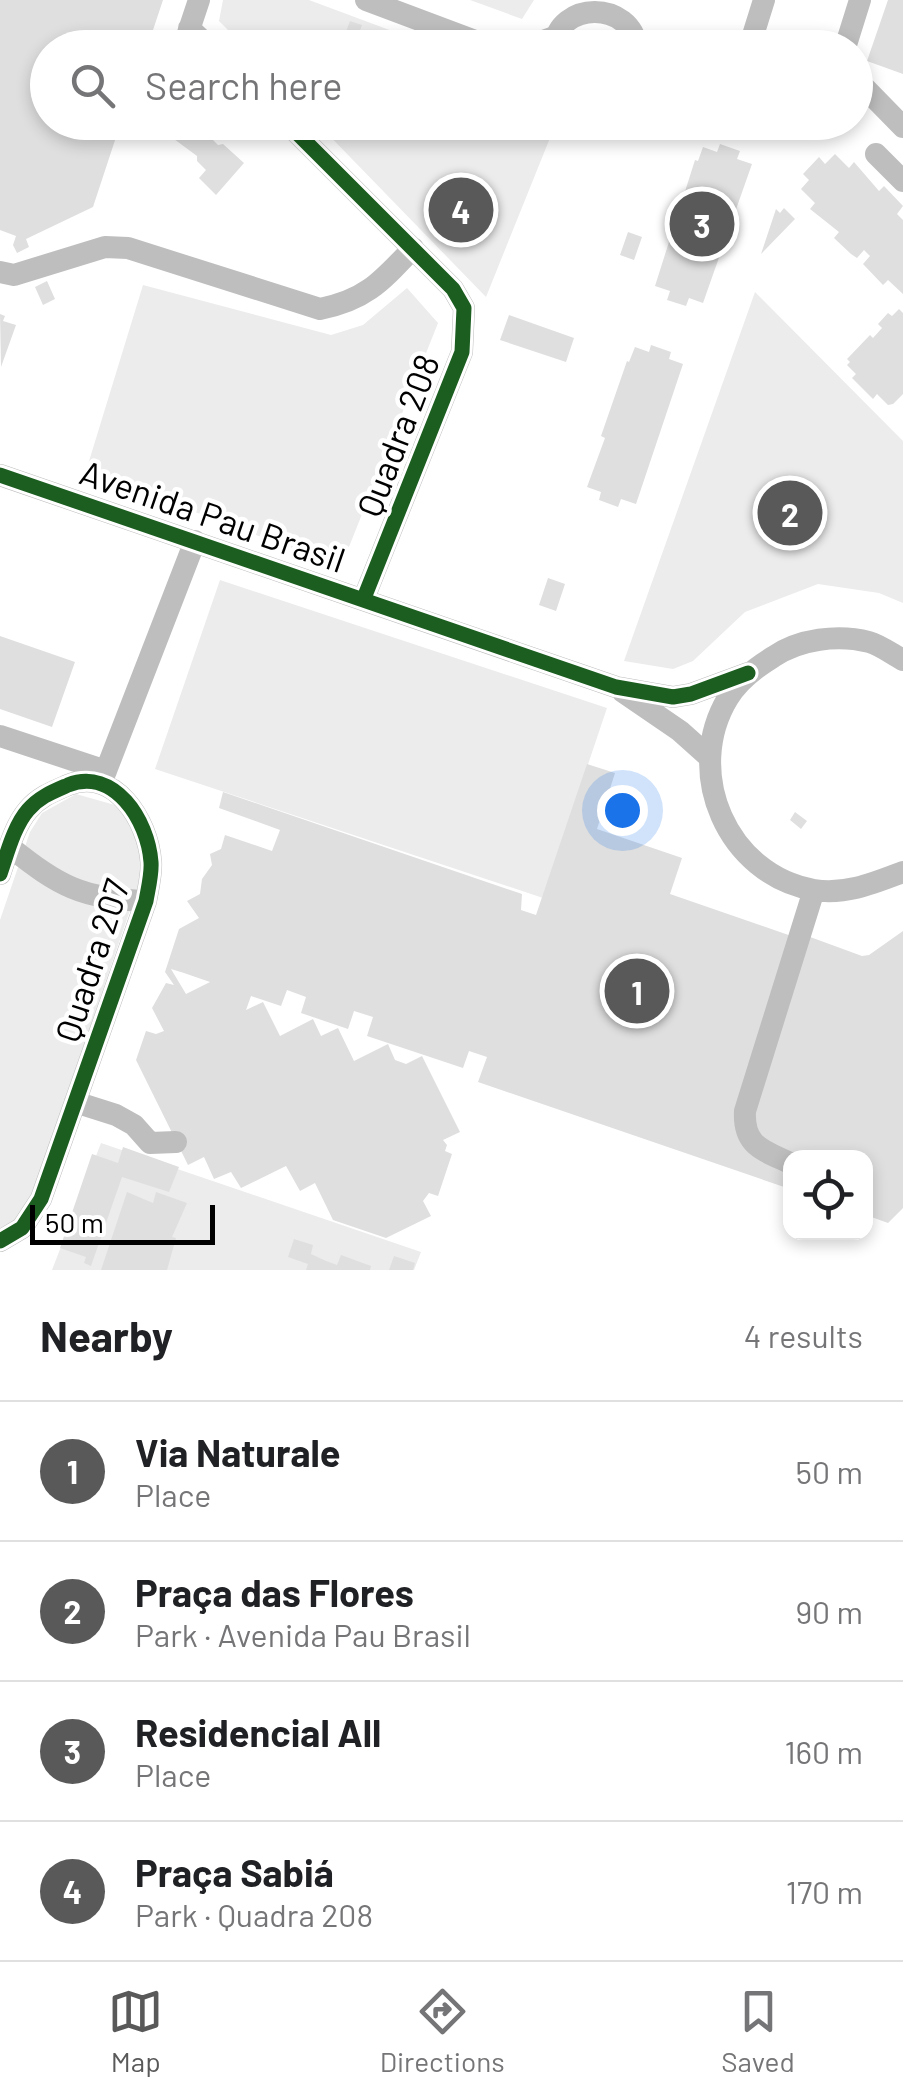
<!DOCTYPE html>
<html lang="en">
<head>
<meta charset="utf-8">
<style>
	:root { --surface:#fff; --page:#f6f6f6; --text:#202124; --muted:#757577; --line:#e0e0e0; --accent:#595959 }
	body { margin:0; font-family:Barlow,sans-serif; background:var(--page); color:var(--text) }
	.controls { position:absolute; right:30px; bottom:30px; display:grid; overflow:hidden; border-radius:20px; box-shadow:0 5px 15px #0003 }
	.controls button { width:90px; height:90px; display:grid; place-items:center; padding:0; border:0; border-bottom:2px solid var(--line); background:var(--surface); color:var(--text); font:50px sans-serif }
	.scale { position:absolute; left:30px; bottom:25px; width:185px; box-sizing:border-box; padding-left:10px; border:5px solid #000; border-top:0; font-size:28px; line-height:35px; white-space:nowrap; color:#000; -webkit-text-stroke:8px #fff; paint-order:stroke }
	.you { position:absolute; left:622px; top:810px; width:35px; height:35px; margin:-25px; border:8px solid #fff; border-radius:50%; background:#1a73e8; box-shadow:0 0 0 15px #1a73e833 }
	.badge { display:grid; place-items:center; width:65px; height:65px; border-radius:50%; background:var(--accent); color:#fff; font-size:32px; font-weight:700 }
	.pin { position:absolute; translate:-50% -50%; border:5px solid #fff; box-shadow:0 2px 10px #0006 }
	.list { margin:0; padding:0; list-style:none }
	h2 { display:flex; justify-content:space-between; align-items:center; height:130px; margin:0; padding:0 40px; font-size:42px }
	h2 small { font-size:32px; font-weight:400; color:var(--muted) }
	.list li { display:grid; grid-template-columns:65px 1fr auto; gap:30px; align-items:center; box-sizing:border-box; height:140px; padding:0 40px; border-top:2px solid var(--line) }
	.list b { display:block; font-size:38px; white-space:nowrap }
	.list p { margin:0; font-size:32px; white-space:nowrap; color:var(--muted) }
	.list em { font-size:32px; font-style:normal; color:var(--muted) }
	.icon { flex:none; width:55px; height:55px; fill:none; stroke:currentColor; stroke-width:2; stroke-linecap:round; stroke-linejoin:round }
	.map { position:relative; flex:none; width:903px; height:1270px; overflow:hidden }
	.search { position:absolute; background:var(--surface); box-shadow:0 5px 15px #0003; left:30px; right:30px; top:30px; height:110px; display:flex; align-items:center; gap:25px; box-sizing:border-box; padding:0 35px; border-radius:55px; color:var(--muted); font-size:38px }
	.sheet { height:690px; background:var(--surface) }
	nav { display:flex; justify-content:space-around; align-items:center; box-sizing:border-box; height:140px; border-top:2px solid var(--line); background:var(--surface); font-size:28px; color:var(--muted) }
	nav a { display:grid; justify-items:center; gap:5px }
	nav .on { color:var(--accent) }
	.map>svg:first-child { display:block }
	.green { fill:#ececec }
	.building { fill:#dfdfdf; fill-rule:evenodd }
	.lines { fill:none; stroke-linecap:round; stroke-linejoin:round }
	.minor { stroke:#bebebe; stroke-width:22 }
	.cycleway-casing { stroke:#fff; stroke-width:21 }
	.cycleway { stroke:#1b5e20; stroke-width:15 }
	.labels { text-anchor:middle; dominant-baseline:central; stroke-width:9; stroke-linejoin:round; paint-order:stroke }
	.street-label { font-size:35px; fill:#000; stroke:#fff }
</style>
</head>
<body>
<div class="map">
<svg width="903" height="1270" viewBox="0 0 903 1270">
	<rect width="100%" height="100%" fill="#fff"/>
	<path class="green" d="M 223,0 L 309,0 L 435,47 L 245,47 L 219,21 Z
		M 470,0 L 534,0 L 522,19 Z
		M 317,123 L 556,123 L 486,297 Z
		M 143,285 L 331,335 L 363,325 L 407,288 L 438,323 L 341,567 L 86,471 Z
		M 755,292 L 903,441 L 903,603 L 879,593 L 818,584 L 745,612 L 693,661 L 673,669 L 624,661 Z
		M 220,580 L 607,708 L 543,898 L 155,769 Z
		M 76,794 L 122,807 L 146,837 L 142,875 L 26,1215 L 0,1228 L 0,920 L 30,832 L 42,813 Z
		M 101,1143 L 421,1252 L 414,1270 L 52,1270 Z"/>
	<path class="building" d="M 0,0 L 163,0 L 147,48 L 48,48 L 48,122 L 121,122 L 93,207 L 26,239 L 29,247 L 17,253 L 13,245 L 16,236 L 0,230 Z
		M 888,0 L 903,0 L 903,74 L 867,61 Z
		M 350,21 L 362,25 L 354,47 L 342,42 Z
		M 670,31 L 684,36 L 681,48 L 666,45 Z
		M 186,122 L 201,122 L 210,131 L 210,137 L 218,145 L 223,144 L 244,163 L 216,195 L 199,178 L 206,170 L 197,161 L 197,156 L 174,139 Z
		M 571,122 L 584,122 L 582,136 L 568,132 Z
		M 607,122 L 644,122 L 629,130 L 608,134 Z
		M 720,144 L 740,151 L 737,159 L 752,164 L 703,303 L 689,298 L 686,306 L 667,300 L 670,291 L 655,286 L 695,160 L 698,161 L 703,147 L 717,152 Z
		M 835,154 L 849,168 L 854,162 L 879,191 L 884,186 L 903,206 L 897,214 L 903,220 L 903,294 L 888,280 L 883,285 L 863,264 L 870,256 L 864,250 L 857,258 L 851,254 L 834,238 L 839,232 L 810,209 L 815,203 L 801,189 L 809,180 L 803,174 L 819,157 L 825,164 Z
		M 784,208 L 795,219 L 761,254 L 776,209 L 780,213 Z
		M 628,232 L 642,237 L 634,260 L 620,255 Z
		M 47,281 L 55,299 L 43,305 L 35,287 Z
		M 899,309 L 903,313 L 903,394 L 893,404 L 888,405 L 877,394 L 873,399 L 852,378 L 856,374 L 847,365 L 850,362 L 847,359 L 870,335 L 873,338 L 882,328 L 878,324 L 888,313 L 892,316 Z
		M 0,314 L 5,316 L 3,321 L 16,325 L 1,367 Z
		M 509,315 L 574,338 L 566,362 L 500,340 Z
		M 651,345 L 671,352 L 669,359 L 683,364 L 636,504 L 621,499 L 618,507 L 599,500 L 601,492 L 587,487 L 605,438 L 601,436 L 627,361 L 629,362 L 635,347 L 649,352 Z
		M 548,578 L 565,584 L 556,611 L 539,605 Z
		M 0,636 L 75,662 L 52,727 L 0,709 Z
		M 587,764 L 615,773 L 597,829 L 682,858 L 670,894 L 800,939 L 802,934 L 862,956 L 869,955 L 903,931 L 903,1208 L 888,1223 L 866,1215 L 866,1158 L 790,1158 L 790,1189 L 478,1082 L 487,1057 L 469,1051 L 463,1068 L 367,1036 L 373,1017 L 354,1011 L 348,1029 L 301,1013 L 306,997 L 287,990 L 281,1006 L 251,996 L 246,1010 L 263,1002 L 280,1036 L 313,1019 L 321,1036 L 338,1028 L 354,1061 L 388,1044 L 395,1060 L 406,1064 L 422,1056 L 460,1132 L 443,1140 L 447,1145 L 445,1151 L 452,1154 L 438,1196 L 429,1193 L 423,1201 L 431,1216 L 386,1238 L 333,1220 L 315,1183 L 300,1191 L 286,1166 L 241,1188 L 231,1172 L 214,1179 L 204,1157 L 188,1165 L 136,1060 L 146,1031 L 156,1034 L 164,1031 L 152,1008 L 166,983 L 174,985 L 165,972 L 179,929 L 199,918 L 187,901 L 200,894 L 202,879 L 212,865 L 210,854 L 221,849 L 225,835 L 272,851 L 280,830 L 219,808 L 223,792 L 522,894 L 521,910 L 536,915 ZM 171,969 L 184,973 L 210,982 L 186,994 Z
		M 795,812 L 807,821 L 801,829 L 790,820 Z
		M 123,1147 L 179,1167 L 169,1192 L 122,1177 L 91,1266 L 84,1263 L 86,1257 L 60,1248 L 92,1154 L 118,1163 Z
		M 127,1192 L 153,1203 L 156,1192 L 187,1203 L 172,1237 L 176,1238 L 167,1270 L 101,1270 Z
		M 294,1239 L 313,1245 L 311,1254 L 326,1261 L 337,1265 L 341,1255 L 371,1266 L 370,1270 L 306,1270 L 308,1264 L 288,1257 Z
		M 394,1256 L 415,1263 L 413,1270 L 389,1270 Z"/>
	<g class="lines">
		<path class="minor" d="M 366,0 L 494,48
			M 189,28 L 210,48
			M 183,48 L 199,0
			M 523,48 L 554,37
			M 554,48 C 557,0 632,0 637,48
			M 749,48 L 764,0
			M 845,48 L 860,0
			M 856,79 L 903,127
			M 286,122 L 453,289 L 464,308 L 462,352 L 364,598
			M 876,154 L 903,181
			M 0,272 L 14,275 L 105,247 L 128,248 L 320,309 C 366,300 382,281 413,248
			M 0,475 L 616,687 L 673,697 L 691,694 L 748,673
			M 903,660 C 892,654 880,645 869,642 C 838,634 799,639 773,657 C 755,668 739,680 728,698 C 683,772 727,875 814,890 C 846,895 874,883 903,872
			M 623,692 L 680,731 L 709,757
			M 0,736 L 106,771
			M 102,781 L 195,541
			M 10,847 C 59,886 82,899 146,901
			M 0,874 C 7,854 14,826 28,810 C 39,797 52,792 68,785 C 114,767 148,820 151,862 C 152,874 148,889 146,901 L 41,1199 L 22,1228 L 0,1241
			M 75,1102 L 116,1115 L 134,1125 L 150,1143 L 176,1142
			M 790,1163 C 763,1150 743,1146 745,1111 L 814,890"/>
		<g class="cycleway-casing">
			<path id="cycleway" d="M 286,122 L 453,289 L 464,308 L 462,352 L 364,598
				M 0,475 L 616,687 L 673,697 L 691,694 L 748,673
				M 0,874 C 7,854 14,826 28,810 C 39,797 52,792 68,785 C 114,767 148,820 151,862 C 152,874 148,889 146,901 L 41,1199 L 22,1228 L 0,1241"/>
		</g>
		<use href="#cycleway" class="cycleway"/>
	</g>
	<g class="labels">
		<g class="street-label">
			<text transform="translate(397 435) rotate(-69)">Quadra 208</text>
			<text transform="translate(213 515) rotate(19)">Avenida Pau Brasil</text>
			<text transform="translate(91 960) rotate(-72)">Quadra 207</text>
		</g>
	</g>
</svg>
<div class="controls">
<button><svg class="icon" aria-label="locate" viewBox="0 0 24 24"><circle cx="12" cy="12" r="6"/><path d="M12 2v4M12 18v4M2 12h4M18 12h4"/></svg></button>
</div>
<div class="scale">50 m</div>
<div class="you"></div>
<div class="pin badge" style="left:637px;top:991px">1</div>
<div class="pin badge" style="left:790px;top:513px">2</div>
<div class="pin badge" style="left:702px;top:224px">3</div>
<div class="pin badge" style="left:461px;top:210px">4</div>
<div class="search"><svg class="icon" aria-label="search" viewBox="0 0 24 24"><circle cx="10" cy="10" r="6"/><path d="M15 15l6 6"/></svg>Search here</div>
</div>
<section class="sheet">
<h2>Nearby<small>4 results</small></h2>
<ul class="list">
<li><span class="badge">1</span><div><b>Via Naturale</b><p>Place</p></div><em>50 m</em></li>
<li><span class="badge">2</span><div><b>Praça das Flores</b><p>Park · Avenida Pau Brasil</p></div><em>90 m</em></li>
<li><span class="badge">3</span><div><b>Residencial All</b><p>Place</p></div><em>160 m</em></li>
<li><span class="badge">4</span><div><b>Praça Sabiá</b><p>Park · Quadra 208</p></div><em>170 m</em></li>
</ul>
</section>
<nav>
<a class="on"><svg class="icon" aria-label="map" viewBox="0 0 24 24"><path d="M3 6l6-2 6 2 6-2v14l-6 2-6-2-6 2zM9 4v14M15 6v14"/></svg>Map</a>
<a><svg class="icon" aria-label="directions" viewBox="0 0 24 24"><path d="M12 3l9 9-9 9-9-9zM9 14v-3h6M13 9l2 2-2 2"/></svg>Directions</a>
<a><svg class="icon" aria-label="saved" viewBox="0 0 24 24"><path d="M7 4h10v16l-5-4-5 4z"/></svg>Saved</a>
</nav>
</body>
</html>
